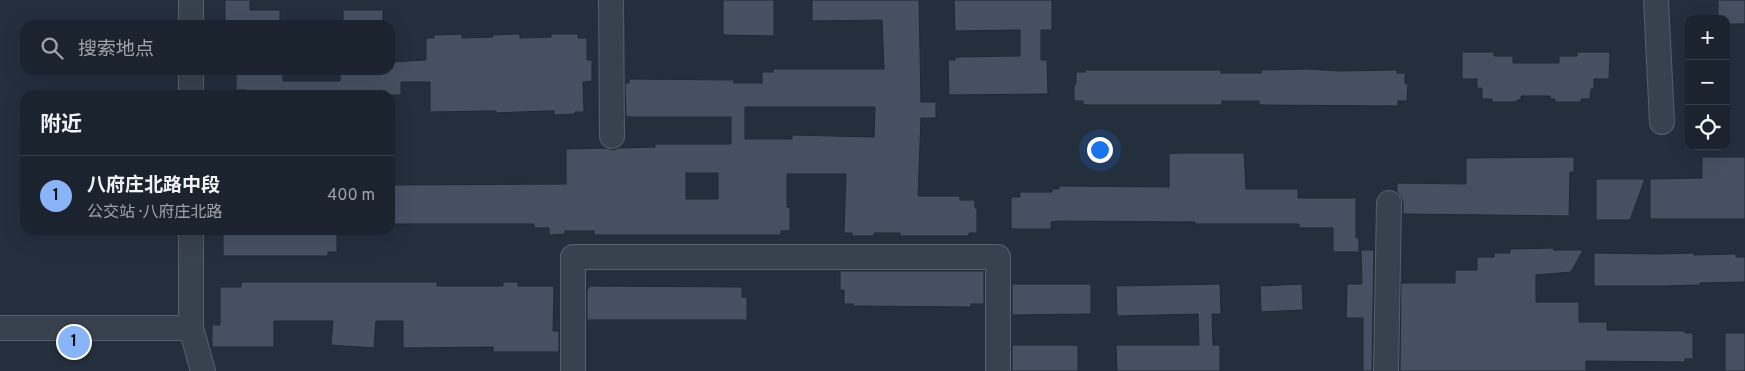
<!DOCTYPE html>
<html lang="zh">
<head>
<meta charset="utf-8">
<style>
	:root { --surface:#1b232e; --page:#242b36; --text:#f1f3f6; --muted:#a0a4aa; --line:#39404a; --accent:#8ab4f8 }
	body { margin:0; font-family:Overpass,"Noto Sans SC",sans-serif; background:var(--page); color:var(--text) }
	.controls { position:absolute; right:15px; top:15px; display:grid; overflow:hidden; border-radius:10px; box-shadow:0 5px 20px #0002 }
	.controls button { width:45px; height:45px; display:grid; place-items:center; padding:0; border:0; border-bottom:1px solid var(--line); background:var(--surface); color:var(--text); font:25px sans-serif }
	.you { position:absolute; left:1099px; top:149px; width:18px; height:18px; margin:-12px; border:4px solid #fff; border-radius:50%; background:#1a73e8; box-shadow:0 0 0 8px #1a73e833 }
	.badge { display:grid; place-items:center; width:32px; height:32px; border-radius:50%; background:var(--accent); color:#111; font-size:16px; font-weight:700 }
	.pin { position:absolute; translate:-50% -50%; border:2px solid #fff; box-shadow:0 1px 5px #0006 }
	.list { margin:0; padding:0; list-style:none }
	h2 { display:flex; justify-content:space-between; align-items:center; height:65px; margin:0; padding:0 20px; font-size:21px }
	h2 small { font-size:16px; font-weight:400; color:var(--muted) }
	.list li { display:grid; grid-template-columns:32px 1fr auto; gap:15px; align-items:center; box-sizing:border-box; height:80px; padding:0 20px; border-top:1px solid var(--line) }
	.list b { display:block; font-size:19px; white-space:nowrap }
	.list p { margin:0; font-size:16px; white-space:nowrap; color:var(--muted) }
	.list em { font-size:16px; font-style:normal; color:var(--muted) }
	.icon { flex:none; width:28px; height:28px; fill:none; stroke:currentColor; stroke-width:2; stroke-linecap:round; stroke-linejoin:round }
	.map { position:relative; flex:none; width:1745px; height:371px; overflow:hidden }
	.search { position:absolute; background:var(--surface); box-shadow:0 5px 20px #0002; left:20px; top:20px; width:375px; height:55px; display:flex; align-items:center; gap:12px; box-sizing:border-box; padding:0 18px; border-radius:15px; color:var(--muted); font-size:19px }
	.panel { position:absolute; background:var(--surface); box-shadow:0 5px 20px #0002; left:20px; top:90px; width:375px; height:145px; border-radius:15px }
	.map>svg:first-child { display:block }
	.building { fill:#455162; stroke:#1f2835; fill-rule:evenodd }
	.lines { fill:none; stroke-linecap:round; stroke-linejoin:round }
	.minor-casing { stroke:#565f6c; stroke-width:26 }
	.minor { stroke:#38414e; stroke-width:24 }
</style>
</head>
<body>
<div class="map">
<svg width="1745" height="371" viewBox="0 0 1745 371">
	<rect width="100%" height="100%" fill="#242f3e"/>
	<path class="building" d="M 225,0 L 250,0 L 250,10 L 280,10 L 280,25 L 230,25 L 230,22 L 225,22 Z
		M 723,0 L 774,0 L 774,36 L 723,35 Z
		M 812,0 L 919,0 L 921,102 L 936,102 L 936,118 L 921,118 L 918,196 L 960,196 L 960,200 L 975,200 L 975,208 L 977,208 L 977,233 L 969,233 L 969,236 L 900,236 L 900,233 L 874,233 L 874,236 L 852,236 L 852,233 L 844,233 L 846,174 L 787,174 L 787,207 L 790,207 L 790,231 L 781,231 L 781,235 L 594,235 L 594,231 L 565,231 L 565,234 L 549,235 L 549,228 L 534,228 L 534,224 L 393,224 L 393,221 L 390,221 L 390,188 L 393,188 L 393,185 L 566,184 L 566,149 L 606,148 L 613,150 L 619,148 L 655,147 L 655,144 L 731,144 L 731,117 L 626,117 L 625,83 L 629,83 L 629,79 L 734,80 L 734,83 L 762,83 L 762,72 L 773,72 L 773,69 L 884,69 L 882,20 L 812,21 ZM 745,107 L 875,107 L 874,137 L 792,135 L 792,139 L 745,139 ZM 686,173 L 718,173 L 718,199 L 686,199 Z
		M 954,0 L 1052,0 L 1052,30 L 1041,30 L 1041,60 L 1047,60 L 1048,94 L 949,95 L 948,60 L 955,60 L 955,57 L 1020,56 L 1020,30 L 955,31 Z
		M 1718,0 L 1745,0 L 1745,24 L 1726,24 L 1726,19 L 1718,19 Z
		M 343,10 L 383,10 L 383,25 L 343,25 Z
		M 462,34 L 462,38 L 493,37 L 492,35 L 520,34 L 520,38 L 551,37 L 551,34 L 578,34 L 578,38 L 587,38 L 587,60 L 592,60 L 592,81 L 583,82 L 584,112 L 575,112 L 575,114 L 554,115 L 554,111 L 546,111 L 496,113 L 496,111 L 488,111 L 430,112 L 430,82 L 401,82 L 401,95 L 266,95 L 266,92 L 246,92 L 246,90 L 236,90 L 236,70 L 283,70 L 283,81 L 340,81 L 340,70 L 390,70 L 390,62 L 426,60 L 426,38 L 434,38 L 434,35 Z
		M 1462,52 L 1494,52 L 1494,56 L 1513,56 L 1513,63 L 1559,63 L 1559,56 L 1577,56 L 1577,52 L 1610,52 L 1609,79 L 1594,79 L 1594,89 L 1591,89 L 1590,99 L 1581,99 L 1581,102 L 1555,102 L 1555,99 L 1550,99 L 1550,96 L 1521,96 L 1521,100 L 1517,100 L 1516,102 L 1492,102 L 1492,99 L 1482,99 L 1482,88 L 1477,88 L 1477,79 L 1462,79 Z
		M 1307,69 L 1340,71 L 1397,70 L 1397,73 L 1405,73 L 1405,84 L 1408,84 L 1407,101 L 1398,101 L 1398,106 L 1259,105 L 1259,101 L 1222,101 L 1222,105 L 1083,105 L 1083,101 L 1074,101 L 1074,84 L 1076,84 L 1076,72 L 1085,72 L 1085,70 L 1221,70 L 1221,73 L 1261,73 L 1261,70 Z
		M 1180,153 L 1244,153 L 1246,189 L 1298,189 L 1298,198 L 1356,198 L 1356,238 L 1359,238 L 1359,252 L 1333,252 L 1333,228 L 1299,228 L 1299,224 L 1195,224 L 1195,222 L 1061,221 L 1051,222 L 1051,229 L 1011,229 L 1011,197 L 1020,197 L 1020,192 L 1052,192 L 1052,189 L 1059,189 L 1059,186 L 1169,187 L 1169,154 Z
		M 1574,157 L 1574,172 L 1570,172 L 1569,216 L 1403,214 L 1403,203 L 1401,197 L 1397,192 L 1397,183 L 1466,184 L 1466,158 Z
		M 1702,157 L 1745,157 L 1745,219 L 1650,219 L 1650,179 L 1702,178 Z
		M 1596,179 L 1645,179 L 1630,220 L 1596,220 Z
		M 223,230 L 337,230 L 337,252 L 328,252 L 328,256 L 223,256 Z
		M 1553,248 L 1554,250 L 1583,250 L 1571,272 L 1536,275 L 1536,302 L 1579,302 L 1579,322 L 1607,322 L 1607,330 L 1685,331 L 1685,333 L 1693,333 L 1693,359 L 1685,359 L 1685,362 L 1586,361 L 1586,371 L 1400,371 L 1401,283 L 1455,283 L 1455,270 L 1477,270 L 1477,257 L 1494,257 L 1494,253 L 1510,253 L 1510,249 Z
		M 1361,250 L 1374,250 L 1372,371 L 1363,371 L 1363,318 L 1346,318 L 1347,284 L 1362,284 Z
		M 1594,253 L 1658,254 L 1694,253 L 1694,255 L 1736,254 L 1736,257 L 1745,257 L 1745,282 L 1700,283 L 1700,285 L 1663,286 L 1594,286 Z
		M 840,271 L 984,271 L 984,304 L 971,304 L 971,307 L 853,306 L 853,304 L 844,304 L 844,290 L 840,290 Z
		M 241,282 L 437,282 L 437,286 L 503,286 L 503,282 L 518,282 L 518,286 L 554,286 L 553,331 L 559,331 L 559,352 L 493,352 L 493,347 L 403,348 L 403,321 L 376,321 L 374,348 L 331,345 L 333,321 L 274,321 L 274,347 L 212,347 L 212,325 L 220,325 L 220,287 L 241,287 Z
		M 1012,284 L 1091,284 L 1091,314 L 1012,315 Z
		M 1220,284 L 1221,314 L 1212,314 L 1213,345 L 1220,345 L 1220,371 L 1117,371 L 1116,345 L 1199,345 L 1198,314 L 1117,316 L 1116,286 Z
		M 1302,284 L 1303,310 L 1261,312 L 1260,286 Z
		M 589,286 L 742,287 L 742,297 L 747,297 L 747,320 L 587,320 L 587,289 L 589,288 Z
		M 1725,333 L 1745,333 L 1745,371 L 1725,371 Z
		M 1012,345 L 1078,345 L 1078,371 L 1012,371 Z"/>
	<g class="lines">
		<g class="minor-casing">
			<path id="minor" d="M 611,0 L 612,136
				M 1656,0 L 1662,122
				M 191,25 L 191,0
				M 191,95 L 191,70
				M 191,230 L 191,328 L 203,371
				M 0,328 L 191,328
				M 573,371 L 573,257 L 998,257 L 998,371
				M 1386,371 L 1389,203"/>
		</g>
		<use href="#minor" class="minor"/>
	</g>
</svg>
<div class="controls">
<button>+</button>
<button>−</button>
<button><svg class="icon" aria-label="locate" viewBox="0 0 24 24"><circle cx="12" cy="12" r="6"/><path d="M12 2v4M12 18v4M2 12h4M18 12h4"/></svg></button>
</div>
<div class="you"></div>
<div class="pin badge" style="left:74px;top:342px">1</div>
<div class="search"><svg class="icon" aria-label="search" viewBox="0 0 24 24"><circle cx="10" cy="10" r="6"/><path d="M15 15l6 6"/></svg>搜索地点</div>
<section class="panel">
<h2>附近<small></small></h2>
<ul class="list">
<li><span class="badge">1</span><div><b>八府庄北路中段</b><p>公交站 · 八府庄北路</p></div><em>400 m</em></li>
</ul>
</section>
</div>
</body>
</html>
